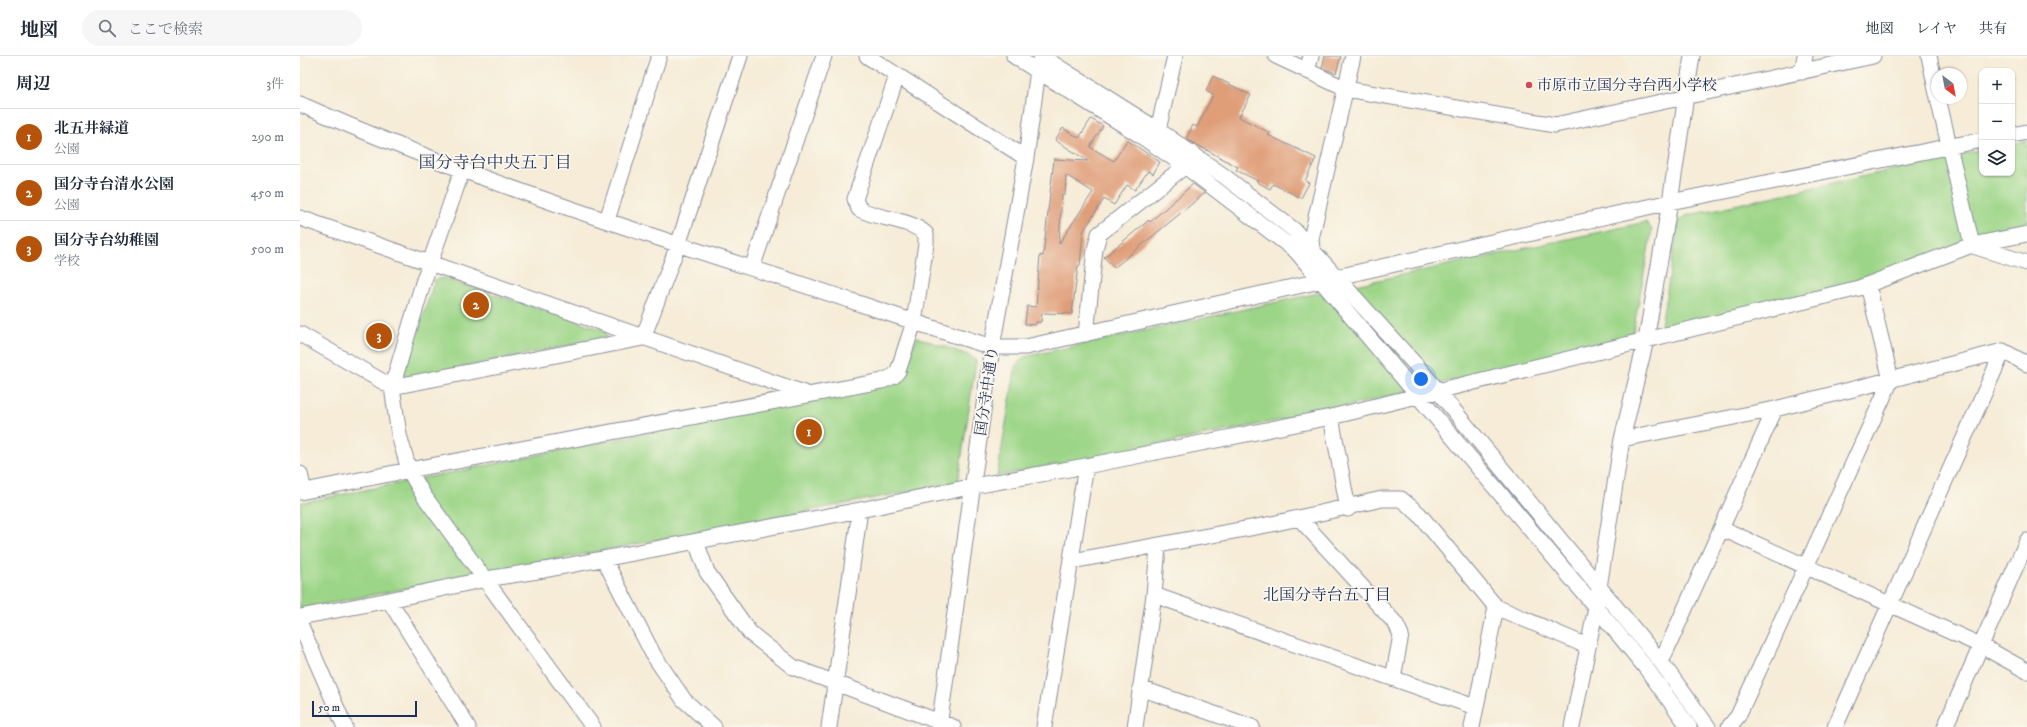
<!DOCTYPE html>
<html lang="ja">
<head>
<meta charset="utf-8">
<style>
	:root { --surface:#fff; --page:#f6f6f7; --text:#1f2937; --muted:#747a83; --line:#e0e1e3; --accent:#b45309 }
	body { margin:0; font-family:"IM FELL DW Pica","Noto Serif JP",serif; background:var(--page); color:var(--text) }
	.controls { position:absolute; right:12px; top:12px; display:grid; overflow:hidden; border-radius:8px; box-shadow:0 1px 3px #0004 }
	.controls button { width:36px; height:36px; display:grid; place-items:center; padding:0; border:0; border-bottom:1px solid var(--line); background:var(--surface); color:var(--text); font:20px sans-serif }
	.compass { position:absolute; left:1631px; top:12px; width:36px; height:36px; border-radius:50%; background:var(--surface); box-shadow:0 1px 3px #0004; rotate:148deg }
	.scale { position:absolute; left:12px; bottom:10px; width:105px; box-sizing:border-box; padding-left:4px; border:2px solid #1b2f5e; border-top:0; font-size:11px; line-height:14px; white-space:nowrap; color:#1b2f5e; -webkit-text-stroke:3px #fbf7ec; paint-order:stroke }
	.you { position:absolute; left:1121px; top:323px; width:14px; height:14px; margin:-10px; border:3px solid #fff; border-radius:50%; background:#1a73e8; box-shadow:0 0 0 6px #1a73e833 }
	.badge { display:grid; place-items:center; width:26px; height:26px; border-radius:50%; background:var(--accent); color:#fff; font-size:13px; font-weight:700 }
	.pin { position:absolute; translate:-50% -50%; border:2px solid #fff; box-shadow:0 1px 4px #0006 }
	.list { margin:0; padding:0; list-style:none }
	h2 { display:flex; justify-content:space-between; align-items:center; height:52px; margin:0; padding:0 16px; font-size:17px }
	h2 small { font-size:13px; font-weight:400; color:var(--muted) }
	.list li { display:grid; grid-template-columns:26px 1fr auto; gap:12px; align-items:center; box-sizing:border-box; height:56px; padding:0 16px; border-top:1px solid var(--line) }
	.list b { display:block; font-size:15px; white-space:nowrap }
	.list p { margin:0; font-size:13px; white-space:nowrap; color:var(--muted) }
	.list em { font-size:13px; font-style:normal; color:var(--muted) }
	.icon { flex:none; width:22px; height:22px; fill:none; stroke:currentColor; stroke-width:2; stroke-linecap:round; stroke-linejoin:round }
	.map { position:relative; flex:none; width:1727px; height:671px; overflow:hidden }
	header { display:flex; align-items:center; gap:24px; box-sizing:border-box; height:56px; padding:0 20px; background:var(--surface); border-bottom:1px solid var(--line) }
	header strong { font-size:19px }
	nav { display:flex; gap:22px; margin-inline-start:auto; font-size:14px }
	.search { width:280px; height:36px; background:var(--page); display:flex; align-items:center; gap:10px; box-sizing:border-box; padding:0 14px; border-radius:22px; color:var(--muted); font-size:15px }
	main { display:flex }
	aside { flex:1; background:var(--surface) }
	.map>svg:first-child { display:block }
	.green { fill:#9cd587; stroke:#5c8272 }
	.building { fill:#df9d78; fill-rule:evenodd }
	.lines { fill:none; stroke-linecap:round; stroke-linejoin:round }
	.minor-casing { stroke:#888e9a; stroke-width:17 }
	.minor { stroke:#fff; stroke-width:15 }
	.poi-dot { fill:#d1495b; stroke:#fbf7ec; stroke-width:1.5 }
	.labels { text-anchor:middle; dominant-baseline:central; stroke-width:3.5; stroke-linejoin:round; paint-order:stroke }
	.poi-label { font-size:15px; fill:#1b2f5e; stroke:#fbf7ec; text-anchor:start }
	.street-label { font-size:15px; fill:#1b2f5e; stroke:#fbf7ec }
	.neighbourhood-label { font-size:16px; fill:#1b2f5e; stroke:#fbf7ec }
	.quarter-label { font-size:17px; fill:#1b2f5e; stroke:#fbf7ec }
</style>
</head>
<body>
<header>
<strong>地図</strong>
<div class="search"><svg class="icon" aria-label="search" viewBox="0 0 24 24"><circle cx="10" cy="10" r="6"/><path d="M15 15l6 6"/></svg>ここで検索</div>
<nav><a>地図</a><a>レイヤ</a><a>共有</a></nav>
</header>
<main>
<aside>
<h2>周辺<small>3件</small></h2>
<ul class="list">
<li><span class="badge">1</span><div><b>北五井緑道</b><p>公園</p></div><em>290 m</em></li>
<li><span class="badge">2</span><div><b>国分寺台清水公園</b><p>公園</p></div><em>450 m</em></li>
<li><span class="badge">3</span><div><b>国分寺台幼稚園</b><p>学校</p></div><em>500 m</em></li>
</ul>
</aside>
<div class="map">
<svg width="1727" height="671" viewBox="0 0 1727 671">
	<rect width="100%" height="100%" fill="#fbf7ec"/>
	<filter id="ink" filterUnits="userSpaceOnUse"><feTurbulence type="fractalNoise" baseFrequency=".025" numOctaves="2"/><feDisplacementMap in="SourceGraphic" scale="8" xChannelSelector="R" yChannelSelector="G"/><feConvolveMatrix kernelMatrix="1 2 1 2 8 2 1 2 1" color-interpolation-filters="sRGB"/></filter>
	<filter id="wash" filterUnits="userSpaceOnUse"><feTurbulence type="fractalNoise" baseFrequency=".012" numOctaves="4" result="noise"/><feDisplacementMap in="SourceGraphic" scale="16" xChannelSelector="R" yChannelSelector="G"/><feGaussianBlur stdDeviation="0.9" result="paint"/><feColorMatrix in="noise" values="0 0 0 0 0 0 0 0 0 0 0 0 0 0 0 0 0 1.4 0 .05"/><feComposite in="paint" operator="in"/></filter>
	<g filter="url(#wash)">
		<rect width="100%" height="100%" fill="#f6ecd7"/>
		<path class="green" d="M 1727,85 L 1727,172 L 1570,224 L 1360,275 L 1379,166 L 1385,160 L 1682,94 L 1682,117 L 1712,117 L 1712,88 Z
			M 1346,166 L 1352,174 L 1332,281 L 1028,355 L 697,420 L 716,309 L 724,301 Z
			M 142,222 L 305,274 L 306,282 L 107,322 L 103,318 L 135,224 Z
			M 617,281 L 671,300 L 676,305 L 658,426 L 0,553 L 0,447 L 600,326 Z"/>
		<g id="blocks">
			<path class="building" d="M 1025,0 L 1041,0 L 1036,17 L 1022,12 Z
				M 913,20 L 951,39 L 939,61 L 970,77 L 968,79 L 1016,102 L 1005,125 L 1009,127 L 1001,142 L 973,128 L 970,133 L 957,126 L 958,125 L 936,114 L 938,111 L 886,83 L 893,69 L 897,71 L 913,39 L 906,35 Z
				M 791,63 L 803,70 L 790,91 L 814,105 L 827,84 L 860,106 L 853,118 L 848,115 L 835,134 L 827,129 L 814,149 L 804,143 L 783,176 L 780,210 L 778,210 L 772,258 L 742,257 L 741,266 L 736,266 L 736,269 L 725,268 L 727,250 L 736,251 L 740,199 L 743,200 L 754,103 L 788,105 L 755,84 L 763,72 L 779,82 ZM 766,119 L 793,136 L 759,188 L 762,138 L 765,138 Z
				M 893,128 L 905,137 L 814,212 L 804,201 L 849,164 L 850,166 Z"/>
		</g>
	</g>
	<g filter="url(#ink)">
		<use href="#blocks" fill-opacity="0" stroke="#888e9a" stroke-width="1"/>
		<g class="lines">
			<g class="minor-casing">
				<path id="minor" d="M 567,0 L 726,102
					M 714,0 L 838,78 L 885,110 L 996,195 L 1314,573 L 1346,612 L 1389,671
					M 741,0 L 858,74 L 924,120 L 994,174 L 1123,317 L 1361,606 L 1408,671
					M 976,0 L 1046,33 L 1255,69 L 1573,0
					M 1629,0 L 1637,38
					M 1007,15 L 1011,0
					M 1502,16 L 1505,0
					M 1638,42 L 1672,189
					M 0,48 C 146,113 298,163 451,212 C 531,237 611,266 692,291 L 726,291 L 1370,146 L 1682,84
					M 858,74 L 875,0
					M 1712,79 L 1727,76
					M 162,115 L 123,227 L 92,331 L 99,379 L 109,414 L 124,440 L 293,671
					M 0,162 L 507,338
					M 307,164 L 359,0
					M 1673,190 L 1727,207
					M 1012,193 L 1011,183 L 1053,0
					M 452,212 L 524,0
					M 0,278 L 92,331 L 343,282 L 378,189 L 440,0
					M 786,278 L 795,193 L 799,178 L 885,110
					M 1031,361 L 1048,453
					M 1322,383 L 1475,353 L 1703,295 L 1727,308
					M 0,418 L 4,435
					M 0,436 L 109,414 L 582,325 L 594,320 L 598,315 L 614,266 L 626,188 L 626,178 C 608,162 580,164 559,153 L 555,143 L 597,20
					M 1000,463 L 1096,568 L 1101,579 L 1093,622
					M 1423,473 L 1680,589 L 1727,615
					M 396,486 L 407,516 L 450,577 L 493,611 L 653,671
					M 304,503 L 354,600 L 384,644 L 414,671
					M 772,505 L 972,468 L 1082,443 L 1101,443 L 1119,458 L 1196,551 L 1287,590
					M 854,539 L 1175,651
					M 89,544 L 168,671
					M 0,561 L 89,544 L 186,523 L 244,514 L 560,454 L 674,430 L 786,410 L 1031,361 L 1559,232 L 1672,189 L 1727,178
					M 0,568 L 45,671
					M 1361,606 L 1475,353
					M 840,632 L 952,671
					M 529,671 L 560,454
					M 639,671 L 692,291 L 726,102 L 739,7
					M 744,671 L 786,410
					M 835,671 L 854,539 L 858,490
					M 1172,671 L 1196,551
					M 1272,671 L 1296,551 L 1322,383 L 1346,284 L 1370,146 L 1392,0
					M 1429,671 L 1438,660 L 1591,324 L 1568,229
					M 1535,671 L 1703,295
					M 1645,671 L 1727,485"/>
			</g>
			<use href="#minor" class="minor"/>
		</g>
	</g>
	<circle class="poi-dot" cx="1229" cy="29" r="4"/>
	<g class="labels">
		<g class="poi-label">
			<text x="1237" y="29">市原市立国分寺台西小学校</text>
		</g>
		<g class="street-label">
			<text transform="translate(687 335) rotate(-82)">国分寺中通り</text>
		</g>
		<g class="neighbourhood-label">
			<text x="1027" y="539">北国分寺台五丁目</text>
		</g>
		<g class="quarter-label">
			<text x="195" y="107">国分寺台中央五丁目</text>
		</g>
	</g>
</svg>
<div class="controls">
<button>+</button>
<button>−</button>
<button><svg class="icon" aria-label="layers" viewBox="0 0 24 24"><path d="M12 4l9 5-9 5-9-5zM3 14l9 5 9-5"/></svg></button>
</div>
<svg class="compass" viewBox="-18 -18 36 36"><path d="M0-13l5 13h-10z" fill="#e53935"/><path d="M0 13l5-13h-10z" fill="#747a83"/></svg>
<div class="scale">50 m</div>
<div class="you"></div>
<div class="pin badge" style="left:509px;top:376px">1</div>
<div class="pin badge" style="left:176px;top:249px">2</div>
<div class="pin badge" style="left:79px;top:280px">3</div>
</div>
</main>
</body>
</html>
